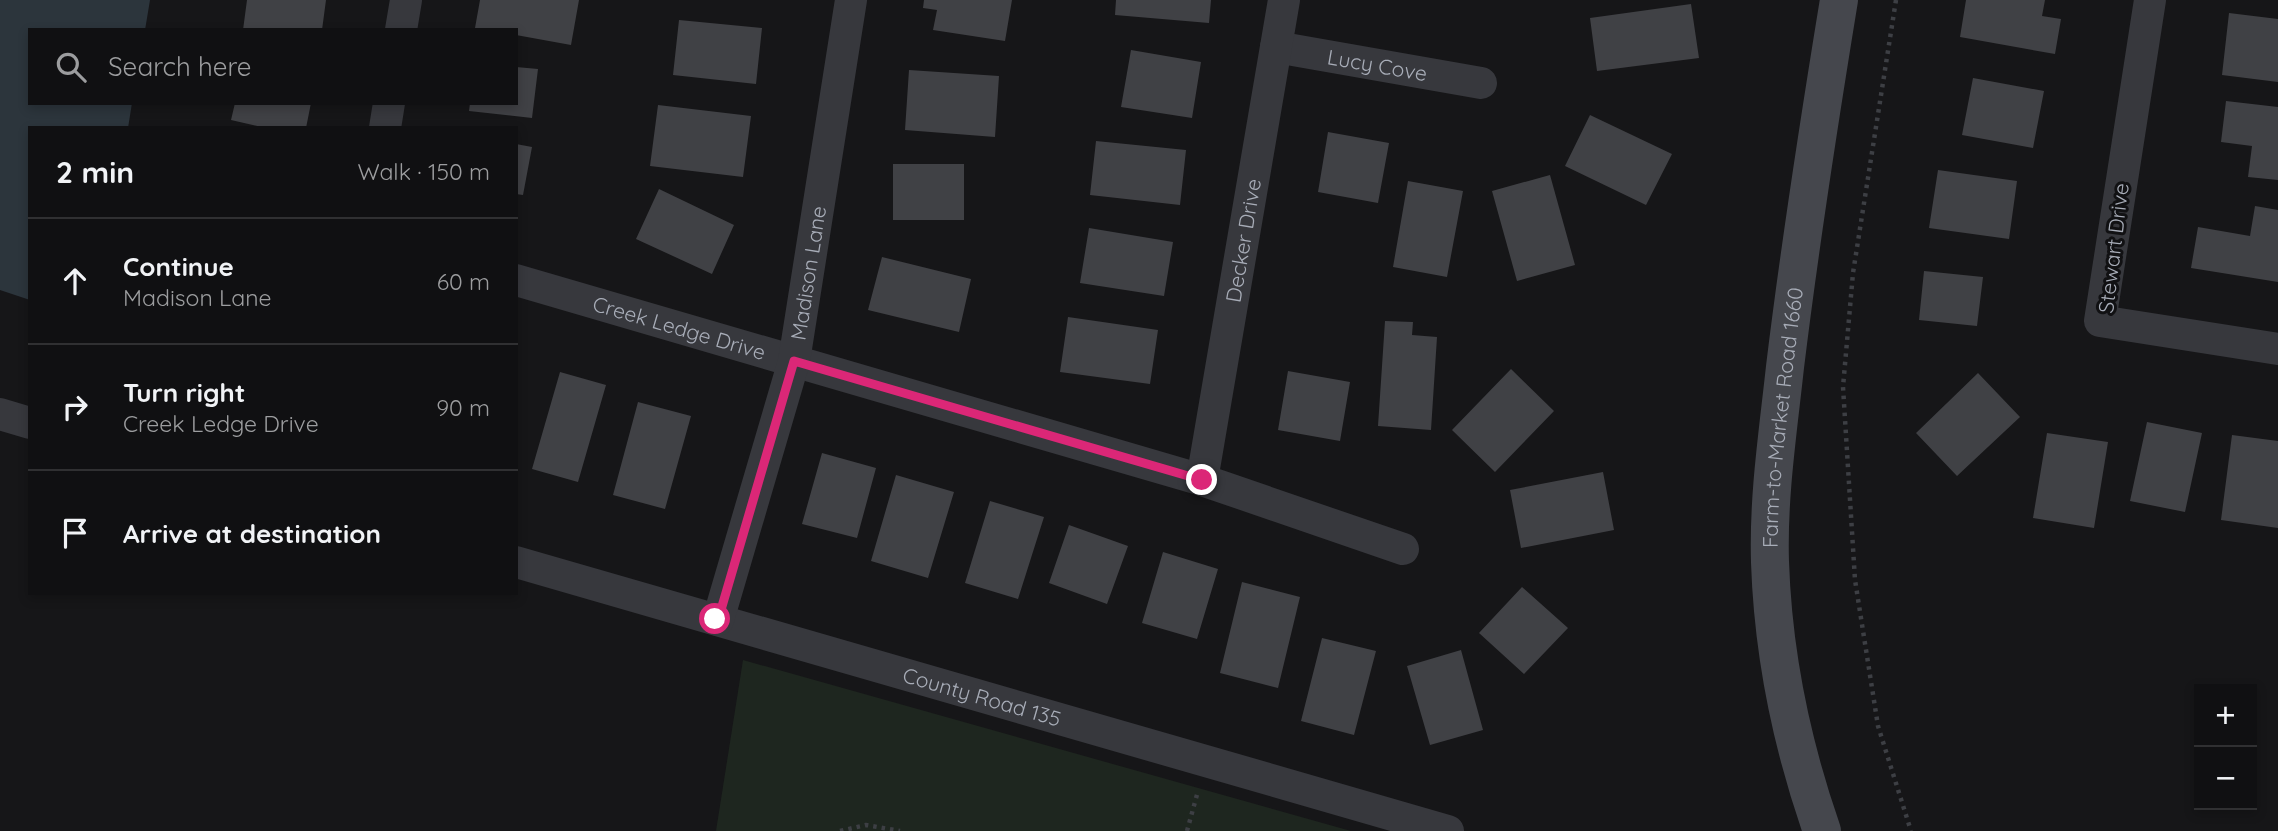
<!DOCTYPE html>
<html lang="en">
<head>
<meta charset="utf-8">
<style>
	:root { --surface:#101012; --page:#19191b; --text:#f1f3f6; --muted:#9c9d9f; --line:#303032 }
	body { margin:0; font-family:Quicksand,sans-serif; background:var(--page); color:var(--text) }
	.controls { position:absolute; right:21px; bottom:21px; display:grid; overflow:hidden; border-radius:0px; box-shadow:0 4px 10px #0003 }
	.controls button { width:63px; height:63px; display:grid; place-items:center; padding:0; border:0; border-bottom:2px solid var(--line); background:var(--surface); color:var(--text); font:35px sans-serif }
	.stop { position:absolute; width:21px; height:21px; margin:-16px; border:5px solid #db2777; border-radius:50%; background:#fff }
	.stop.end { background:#db2777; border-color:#fff; box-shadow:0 2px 7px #0008 }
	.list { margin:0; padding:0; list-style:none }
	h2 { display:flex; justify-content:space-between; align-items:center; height:91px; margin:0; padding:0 28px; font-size:30px }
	h2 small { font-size:23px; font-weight:400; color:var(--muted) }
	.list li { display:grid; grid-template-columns:46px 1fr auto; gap:21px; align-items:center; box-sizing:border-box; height:126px; padding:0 28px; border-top:2px solid var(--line) }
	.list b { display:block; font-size:26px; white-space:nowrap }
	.list p { margin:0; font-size:23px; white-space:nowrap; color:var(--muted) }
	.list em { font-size:23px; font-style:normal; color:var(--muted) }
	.icon { flex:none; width:38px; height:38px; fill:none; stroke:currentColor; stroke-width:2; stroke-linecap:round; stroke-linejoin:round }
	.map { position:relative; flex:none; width:2278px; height:831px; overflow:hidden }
	.search { position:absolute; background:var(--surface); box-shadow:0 4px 10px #0003; left:28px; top:28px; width:490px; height:77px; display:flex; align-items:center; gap:18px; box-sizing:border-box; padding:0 24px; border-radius:0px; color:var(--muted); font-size:26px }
	.panel { position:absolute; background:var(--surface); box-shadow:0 4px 10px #0003; left:28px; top:126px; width:490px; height:469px; border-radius:0px }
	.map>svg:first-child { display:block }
	.green { fill:#1e261f }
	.water { fill:#2c353c }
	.building { fill:#404145 }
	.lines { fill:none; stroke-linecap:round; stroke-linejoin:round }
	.path { stroke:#3d3f44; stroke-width:4.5; stroke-dasharray:3.5 5; stroke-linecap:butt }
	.street { stroke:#37383d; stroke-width:32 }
	.secondary { stroke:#45474d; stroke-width:38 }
	.route { stroke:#db2777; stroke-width:9 }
	.labels { text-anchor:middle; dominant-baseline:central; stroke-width:6; stroke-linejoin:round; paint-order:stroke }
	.street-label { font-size:21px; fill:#a8adb8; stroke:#111113 }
</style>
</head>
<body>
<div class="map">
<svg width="2278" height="831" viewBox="0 0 2278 831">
	<rect width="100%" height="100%" fill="#161618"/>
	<path class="green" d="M 743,660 L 1351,831 L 716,831 Z"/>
	<path class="water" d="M 0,0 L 150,0 L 145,30 L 30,30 L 30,103 L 132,103 L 128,128 L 30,128 L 30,300 L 0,290 Z"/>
	<path class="building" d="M 247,0 L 326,0 L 322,30 L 243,30 Z
		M 480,0 L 579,0 L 571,45 L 516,35 L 516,30 L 475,28 Z
		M 924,0 L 1012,0 L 1005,41 L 933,30 L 937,10 L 923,8 Z
		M 1116,0 L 1211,0 L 1209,23 L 1115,15 Z
		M 1966,0 L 2045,0 L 2042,16 L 2061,19 L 2055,54 L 1960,37 Z
		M 1691,4 L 1699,58 L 1597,71 L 1590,18 Z
		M 2229,13 L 2278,19 L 2278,82 L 2222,75 Z
		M 679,20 L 762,28 L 756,84 L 673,75 Z
		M 1131,50 L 1201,62 L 1192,118 L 1121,107 Z
		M 516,67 L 538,69 L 532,118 L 469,111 L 470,103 L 516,103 Z
		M 909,70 L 999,76 L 995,137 L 905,130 Z
		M 1973,78 L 2044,91 L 2033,148 L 1962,135 Z
		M 2226,101 L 2278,107 L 2278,180 L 2248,177 L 2252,146 L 2221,142 Z
		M 235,103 L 311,103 L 306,128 L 266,128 L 231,120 Z
		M 658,105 L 751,116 L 743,177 L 650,166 Z
		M 1590,115 L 1672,154 L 1646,205 L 1565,166 Z
		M 1328,132 L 1389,143 L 1378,203 L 1318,192 Z
		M 1096,141 L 1186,150 L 1180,205 L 1090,195 Z
		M 516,144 L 532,147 L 523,195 L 516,194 Z
		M 893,164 L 964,164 L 964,220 L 893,220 Z
		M 1938,170 L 2017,181 L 2009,239 L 1929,228 Z
		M 1550,175 L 1575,265 L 1517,281 L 1492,191 Z
		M 1408,181 L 1463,191 L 1447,277 L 1393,267 Z
		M 659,189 L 734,225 L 712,274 L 636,239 Z
		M 2255,206 L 2278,210 L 2278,282 L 2191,268 L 2198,227 L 2250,236 Z
		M 1089,228 L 1173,242 L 1164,296 L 1080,283 Z
		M 882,257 L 971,279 L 959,332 L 868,310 Z
		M 1924,271 L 1983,277 L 1977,326 L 1919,320 Z
		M 1068,317 L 1158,330 L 1150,384 L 1060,372 Z
		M 1385,321 L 1413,322 L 1412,335 L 1437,337 L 1431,430 L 1378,426 Z
		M 1511,369 L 1554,411 L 1495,472 L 1452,430 Z
		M 1288,371 L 1350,382 L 1340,441 L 1278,430 Z
		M 560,372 L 606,385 L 578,482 L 532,469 Z
		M 1978,373 L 2020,417 L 1957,476 L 1916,433 Z
		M 638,402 L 691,416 L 665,509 L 613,495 Z
		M 2147,422 L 2202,433 L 2185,512 L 2130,501 Z
		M 2047,433 L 2108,442 L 2094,528 L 2033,518 Z
		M 2232,435 L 2278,441 L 2278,528 L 2221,520 Z
		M 822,453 L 876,468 L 857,538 L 802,524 Z
		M 1603,472 L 1614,530 L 1521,548 L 1510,490 Z
		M 896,475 L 954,492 L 928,578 L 871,561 Z
		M 990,501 L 1044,517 L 1018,599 L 965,583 Z
		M 1069,525 L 1128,546 L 1107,604 L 1049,583 Z
		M 1163,552 L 1218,569 L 1197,639 L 1142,623 Z
		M 1242,582 L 1300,597 L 1278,688 L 1220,673 Z
		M 1522,587 L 1568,628 L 1524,674 L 1479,633 Z
		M 1322,638 L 1376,651 L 1354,735 L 1301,721 Z
		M 1461,650 L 1483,730 L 1430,745 L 1407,666 Z"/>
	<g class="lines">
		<path class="path" d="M 1896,0 L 1853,273 L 1843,387 L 1855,580 L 1878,726 L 1911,831
			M 840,831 L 866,825 L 900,831
			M 1187,831 L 1198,791"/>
		<g class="street">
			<path d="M 2150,0 L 2100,321 L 2278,349"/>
			<path d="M 401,30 L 406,0"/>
			<path id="s1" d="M 1276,47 L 1481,83"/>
			<path d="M 385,128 L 389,103"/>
			<path id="s2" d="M 516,280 L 1202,480 L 1403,549"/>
			<path d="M 0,414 L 30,423"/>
			<path id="s3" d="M 1202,480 L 1284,0"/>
			<path id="s4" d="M 516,562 L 1448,831"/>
			<path id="s5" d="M 718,620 L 794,361 L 851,0"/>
		</g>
		<path class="secondary" id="s6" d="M 1822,831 C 1792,745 1773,653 1770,562 C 1768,496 1778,432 1785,367 C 1800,244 1819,122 1839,0"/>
	</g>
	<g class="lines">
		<path class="route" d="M 715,619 L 718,620 L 794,361 L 1202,480"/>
	</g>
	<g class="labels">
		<g class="street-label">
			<text stroke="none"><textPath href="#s1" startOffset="103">Lucy Cove</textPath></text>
			<text stroke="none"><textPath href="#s3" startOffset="243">Decker Drive</textPath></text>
			<text transform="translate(2113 248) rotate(-83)">Stewart Drive</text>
			<text stroke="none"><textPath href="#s5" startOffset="359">Madison Lane</textPath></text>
			<text stroke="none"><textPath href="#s2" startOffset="170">Creek Ledge Drive</textPath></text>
			<text stroke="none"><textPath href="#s6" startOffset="420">Farm-to-Market Road 1660</textPath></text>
			<text stroke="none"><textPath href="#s4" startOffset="485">County Road 135</textPath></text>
		</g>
	</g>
</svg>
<div class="controls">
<button>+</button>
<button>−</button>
</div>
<div class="stop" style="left:715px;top:619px"></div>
<div class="stop end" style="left:1202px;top:480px"></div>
<div class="search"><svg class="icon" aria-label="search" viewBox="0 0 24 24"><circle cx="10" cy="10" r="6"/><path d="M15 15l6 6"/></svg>Search here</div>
<section class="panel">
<h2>2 min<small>Walk · 150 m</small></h2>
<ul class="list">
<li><svg class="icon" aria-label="ahead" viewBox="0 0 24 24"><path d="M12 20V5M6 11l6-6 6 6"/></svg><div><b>Continue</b><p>Madison Lane</p></div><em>60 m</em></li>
<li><svg class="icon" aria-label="right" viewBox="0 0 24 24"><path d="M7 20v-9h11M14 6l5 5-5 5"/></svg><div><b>Turn right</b><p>Creek Ledge Drive</p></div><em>90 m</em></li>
<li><svg class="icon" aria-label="arrive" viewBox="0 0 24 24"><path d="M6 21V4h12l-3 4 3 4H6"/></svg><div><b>Arrive at destination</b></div></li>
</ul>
</section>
</div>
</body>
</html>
